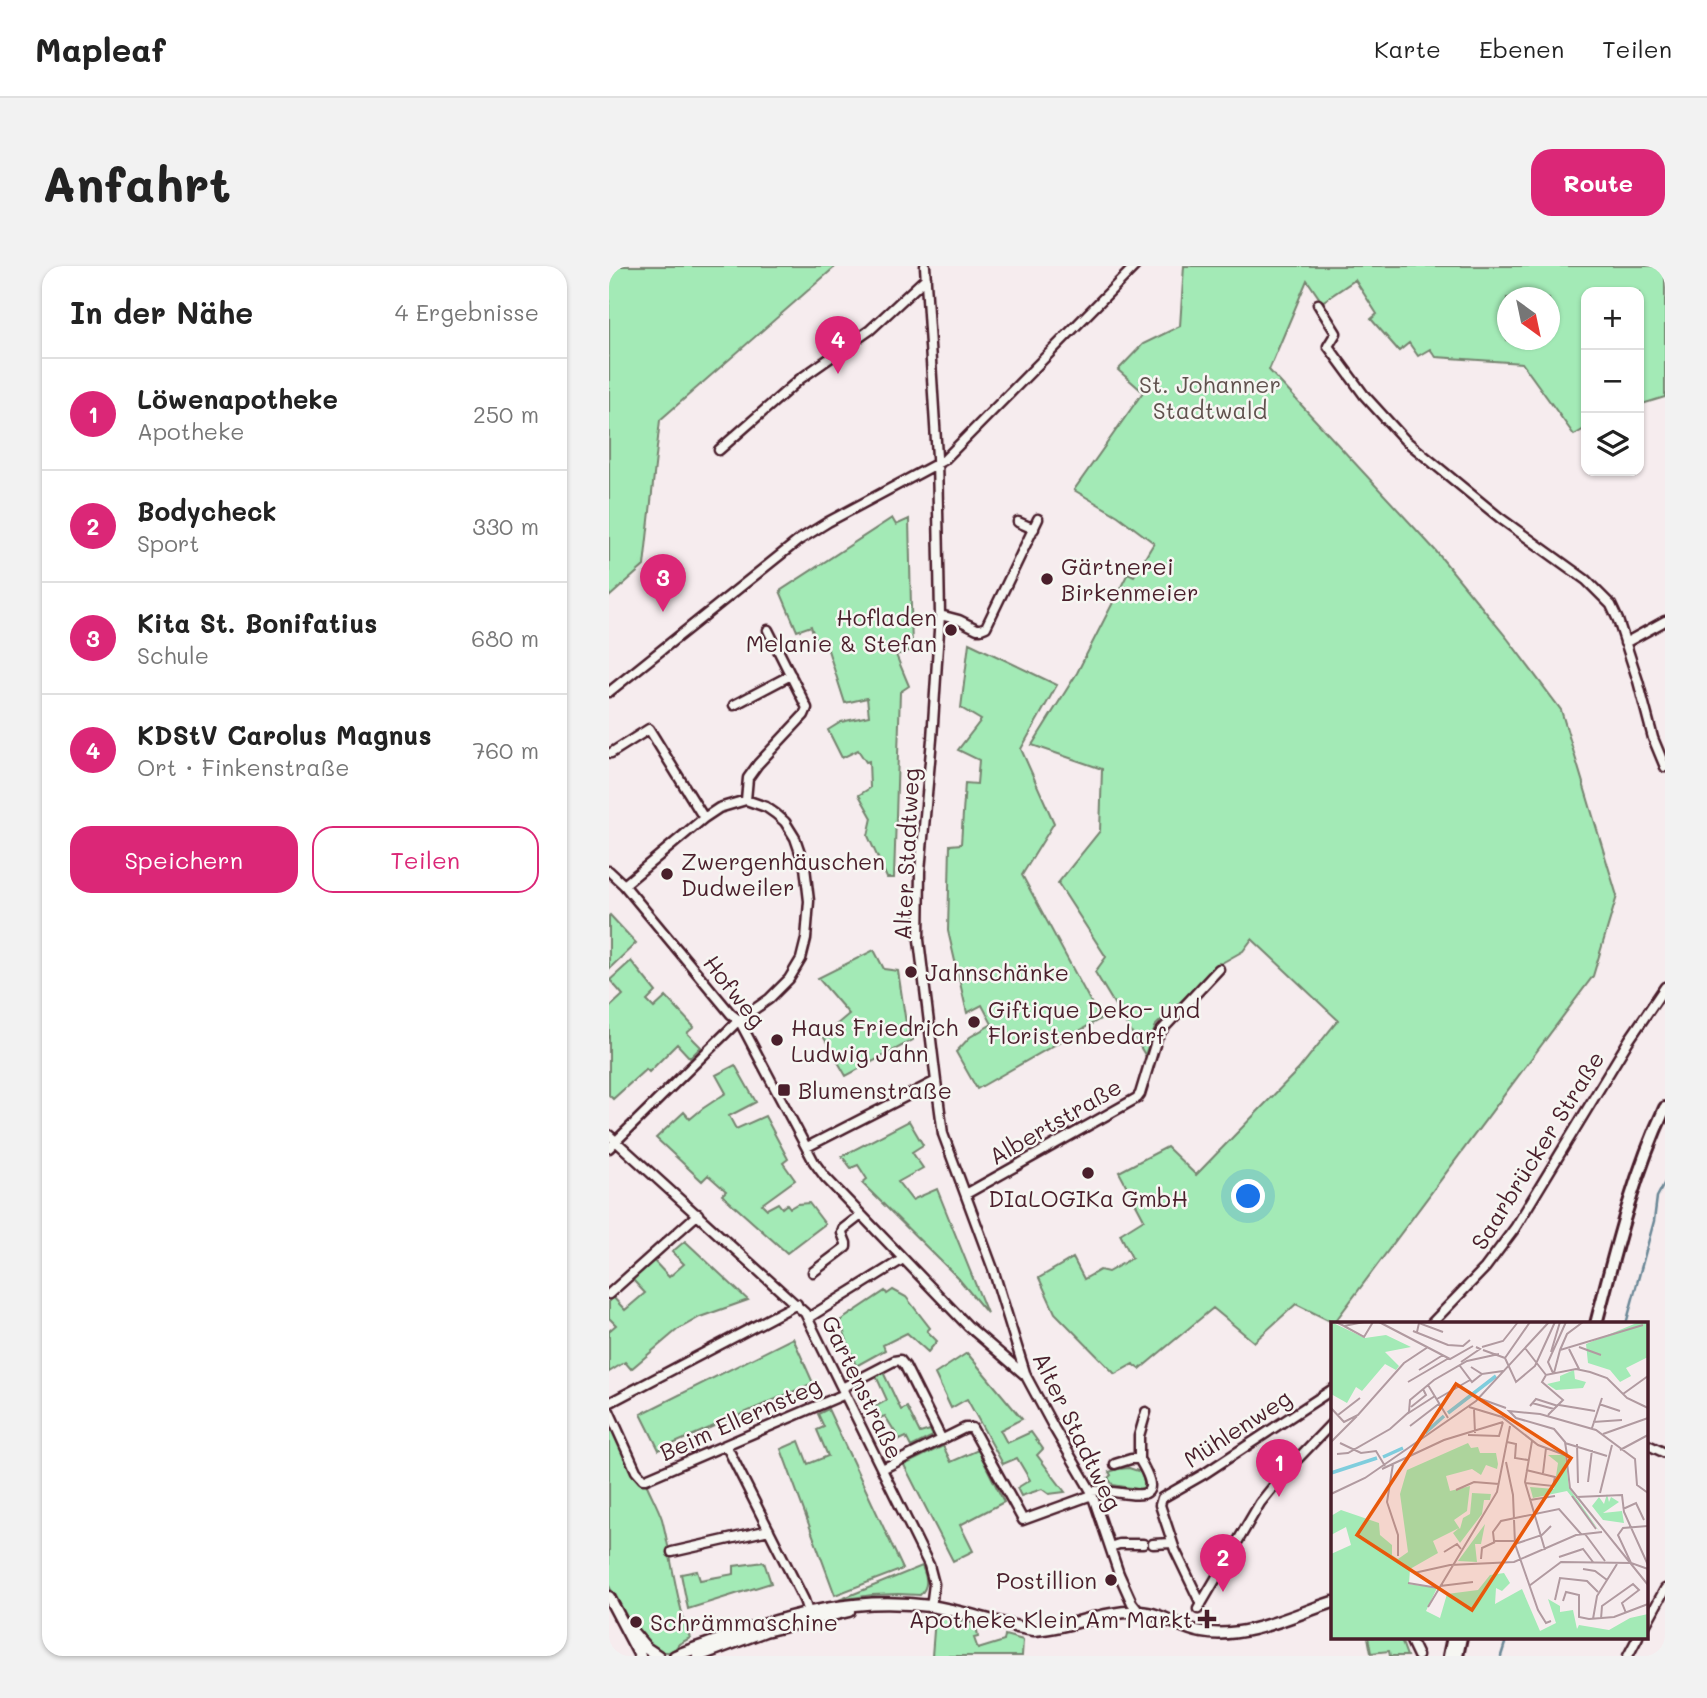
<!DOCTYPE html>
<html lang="de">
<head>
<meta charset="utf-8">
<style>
	:root { --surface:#fff; --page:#f2f2f2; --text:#222; --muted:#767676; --line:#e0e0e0; --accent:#db2777 }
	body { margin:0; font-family:Mali,sans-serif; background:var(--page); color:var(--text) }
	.controls { position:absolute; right:21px; top:21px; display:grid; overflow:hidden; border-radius:14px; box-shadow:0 2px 5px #0004 }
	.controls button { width:63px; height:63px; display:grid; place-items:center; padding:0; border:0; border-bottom:2px solid var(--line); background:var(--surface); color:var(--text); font:35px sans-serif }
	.compass { position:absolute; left:888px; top:21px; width:63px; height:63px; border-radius:50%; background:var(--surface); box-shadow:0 2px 5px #0004; rotate:147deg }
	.you { position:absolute; left:640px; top:931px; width:24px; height:24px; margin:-18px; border:5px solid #fff; border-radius:50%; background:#1a73e8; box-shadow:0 0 0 10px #1a73e833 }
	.badge { display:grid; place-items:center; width:46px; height:46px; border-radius:50%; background:var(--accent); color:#fff; font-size:23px; font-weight:700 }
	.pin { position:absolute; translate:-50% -58px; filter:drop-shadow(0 2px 4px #0008) }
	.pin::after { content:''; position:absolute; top:37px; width:24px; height:21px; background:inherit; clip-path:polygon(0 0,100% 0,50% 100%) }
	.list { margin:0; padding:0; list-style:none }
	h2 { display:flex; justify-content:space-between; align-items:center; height:91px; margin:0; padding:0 28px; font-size:30px }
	h2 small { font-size:23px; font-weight:400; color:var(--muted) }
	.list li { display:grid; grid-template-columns:46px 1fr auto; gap:21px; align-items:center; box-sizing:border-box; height:112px; padding:0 28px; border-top:2px solid var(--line) }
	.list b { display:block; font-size:26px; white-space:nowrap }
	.list p { margin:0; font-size:23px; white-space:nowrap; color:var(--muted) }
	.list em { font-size:23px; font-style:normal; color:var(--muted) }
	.actions { display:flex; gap:14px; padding:21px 28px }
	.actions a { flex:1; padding:16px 0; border:2px solid var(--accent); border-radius:21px; text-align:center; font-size:24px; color:var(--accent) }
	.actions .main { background:var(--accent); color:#fff }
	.icon { flex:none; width:38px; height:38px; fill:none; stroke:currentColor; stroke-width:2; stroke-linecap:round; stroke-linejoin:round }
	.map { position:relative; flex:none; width:1056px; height:1390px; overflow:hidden; border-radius:21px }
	header { display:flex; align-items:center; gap:42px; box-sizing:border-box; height:98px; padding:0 35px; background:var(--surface); border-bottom:2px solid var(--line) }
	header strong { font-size:33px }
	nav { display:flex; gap:38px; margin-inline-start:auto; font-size:24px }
	.intro { display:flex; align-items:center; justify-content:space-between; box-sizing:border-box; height:168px; padding:0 42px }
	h1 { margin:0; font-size:49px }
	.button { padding:18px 32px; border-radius:21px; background:var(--accent); color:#fff; font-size:24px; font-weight:700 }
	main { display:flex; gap:42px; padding:0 42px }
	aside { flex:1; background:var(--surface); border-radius:21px; box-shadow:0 2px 5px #0004 }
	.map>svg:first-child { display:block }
	.green { fill:#a3eab6; stroke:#768470; stroke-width:2; fill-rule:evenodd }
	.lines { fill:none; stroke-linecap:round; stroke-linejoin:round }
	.stream { stroke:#6a8796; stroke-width:2.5 }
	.minor-casing { stroke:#4a1f2b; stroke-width:13 }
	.tertiary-casing { stroke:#4a1f2b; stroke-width:15 }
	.secondary-casing { stroke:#4a1f2b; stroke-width:16 }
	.minor { stroke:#f6f6f2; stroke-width:8 }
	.tertiary { stroke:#f6f6f2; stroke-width:10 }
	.secondary { stroke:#f6f6f2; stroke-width:10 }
	.poi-dot { fill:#4a1f2b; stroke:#f6f6f2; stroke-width:2.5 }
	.labels { text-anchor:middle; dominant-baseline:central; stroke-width:5; stroke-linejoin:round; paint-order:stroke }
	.park-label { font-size:23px; fill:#60524e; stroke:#f6f6f2 }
	.poi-label { font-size:23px; fill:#4a1f2b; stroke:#f6f6f2; text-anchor:start }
	.street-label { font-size:23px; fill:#4a1f2b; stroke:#f6f6f2 }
	.inset-river { fill:none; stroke:#7fcddd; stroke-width:3.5 }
	.inset-road { fill:none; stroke:#b19aa0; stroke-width:2 }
	.view { fill:#e8590c; fill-opacity:0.15; stroke:#e8590c; stroke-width:3.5 }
	.inset-edge { fill:none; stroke:#4a1f2b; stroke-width:3.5 }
</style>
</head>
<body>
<header>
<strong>Mapleaf</strong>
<nav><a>Karte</a><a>Ebenen</a><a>Teilen</a></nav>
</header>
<div class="intro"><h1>Anfahrt</h1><a class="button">Route</a></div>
<main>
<aside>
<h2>In der Nähe<small>4 Ergebnisse</small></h2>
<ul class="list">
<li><span class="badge">1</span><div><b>Löwenapotheke</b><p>Apotheke</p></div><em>250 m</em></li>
<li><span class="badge">2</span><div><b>Bodycheck</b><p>Sport</p></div><em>330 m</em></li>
<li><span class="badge">3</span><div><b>Kita St. Bonifatius</b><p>Schule</p></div><em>680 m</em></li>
<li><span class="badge">4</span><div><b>KDStV Carolus Magnus</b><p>Ort · Finkenstraße</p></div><em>760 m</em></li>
</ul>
<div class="actions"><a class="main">Speichern</a><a>Teilen</a></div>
</aside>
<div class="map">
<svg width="1056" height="1390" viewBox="0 0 1056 1390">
	<rect width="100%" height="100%" fill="#f6ecee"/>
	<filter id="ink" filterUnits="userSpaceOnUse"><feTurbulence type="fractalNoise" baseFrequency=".0143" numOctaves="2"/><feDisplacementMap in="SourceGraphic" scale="14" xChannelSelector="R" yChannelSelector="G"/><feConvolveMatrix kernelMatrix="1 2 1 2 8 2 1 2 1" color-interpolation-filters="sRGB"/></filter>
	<g filter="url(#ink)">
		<path class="green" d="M 0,0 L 227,0 L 51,154 L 35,300 L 0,331 Z
			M 575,0 L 1056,0 L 1056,131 L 1030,139 L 1030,26 L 977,26 L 977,162 L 965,169 L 913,97 L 827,91 L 821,83 L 809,90 L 800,77 L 790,85 L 762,53 L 768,48 L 746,14 L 713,36 L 698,14 L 660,104 L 826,284 L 898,372 L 952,444 L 1008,630 L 984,710 L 725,1057 L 687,1038 L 645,1076 L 604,1042 L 531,1103 L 524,1098 L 506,1108 L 446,1047 L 430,1012 L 464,992 L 475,1013 L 491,1004 L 499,1006 L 523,992 L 511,968 L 535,953 L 510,906 L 558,881 L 587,909 L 689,804 L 729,754 L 643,673 L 634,685 L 611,698 L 547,759 L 536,789 L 486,706 L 497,691 L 449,617 L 491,565 L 493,503 L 423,479 L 468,407 L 519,307 L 525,310 L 545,277 L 509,250 L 465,224 L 534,126 L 509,104 L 534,78 L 571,60 ZM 898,32 L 940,32 L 940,74 L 898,74 Z
			M 283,252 L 287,259 L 300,253 L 303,384 L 287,389 L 300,420 L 291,426 L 285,612 L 278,612 L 259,570 L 263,552 L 250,529 L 261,522 L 260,495 L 257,496 L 249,484 L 233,492 L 219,464 L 232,456 L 260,450 L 258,432 L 236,437 L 218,381 L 209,383 L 202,360 L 188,365 L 171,325 Z
			M 360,377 L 448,419 L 412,483 L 445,557 L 413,609 L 491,753 L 368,823 L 347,786 L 361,771 L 383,758 L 373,739 L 358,747 L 339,665 L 341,579 L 352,578 L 356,517 L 368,518 L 370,494 L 349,484 L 372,454 L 352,442 Z
			M 1,649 L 27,677 L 0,703 L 0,650 Z
			M 265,684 L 275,703 L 289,705 L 299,770 L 304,770 L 304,774 L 237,810 L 214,770 L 240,748 L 209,712 Z
			M 22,695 L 47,726 L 38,735 L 45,742 L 57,731 L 85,761 L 78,767 L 92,781 L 81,792 L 68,778 L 40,806 L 37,803 L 4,833 L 0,829 L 0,742 L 14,729 L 1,714 Z
			M 126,799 L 147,836 L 120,850 L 127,863 L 156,850 L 179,893 L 174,897 L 186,914 L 153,938 L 158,943 L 169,937 L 173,942 L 178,938 L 181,942 L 188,938 L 200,937 L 216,958 L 178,987 L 113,929 L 117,925 L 99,909 L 93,915 L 47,872 L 75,846 L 81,853 L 93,843 L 117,827 L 107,809 Z
			M 300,855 L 314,879 L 303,886 L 314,902 L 289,916 L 303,934 L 328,923 L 378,1047 L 349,1012 L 253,917 L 258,913 L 249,899 L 242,902 L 233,890 Z
			M 76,975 L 139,1034 L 91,1051 L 68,1064 L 22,1103 L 16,1096 L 0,1106 L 0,1065 L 7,1059 L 0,1052 L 0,1035 L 4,1031 L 16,1044 L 36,1027 L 23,1013 L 44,994 L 60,1011 L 75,998 L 63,986 Z
			M 284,1024 L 297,1031 L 321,1062 L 318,1065 L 328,1075 L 319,1086 L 298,1067 L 274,1079 L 276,1084 L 247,1100 L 231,1055 L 276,1025 L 278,1028 Z
			M 184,1072 L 204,1117 L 50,1184 L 32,1148 Z
			M 358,1087 L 413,1153 L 391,1164 L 398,1177 L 422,1166 L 434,1183 L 428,1189 L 456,1226 L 440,1228 L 433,1223 L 412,1230 L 408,1222 L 421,1214 L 408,1192 L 394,1198 L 358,1133 L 342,1142 L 326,1108 Z
			M 274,1106 L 292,1144 L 298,1141 L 311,1167 L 321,1164 L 324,1170 L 302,1181 L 297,1171 L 291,1174 L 276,1150 L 271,1152 L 264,1142 L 278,1134 L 267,1110 Z
			M 219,1143 L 294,1303 L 226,1329 L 172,1183 L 190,1175 L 199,1198 L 219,1190 L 208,1164 L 215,1161 L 209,1148 Z
			M 0,1152 L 25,1208 L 31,1216 L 37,1217 C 42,1229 49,1241 53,1253 C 63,1292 67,1335 81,1372 L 70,1378 L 66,1383 L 60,1386 L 50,1386 L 44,1384 L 19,1355 L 0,1320 Z
			M 334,1180 L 342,1196 L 369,1184 L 395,1236 L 351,1259 L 364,1285 L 344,1295 L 295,1199 Z
			M 520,1202 L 532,1206 C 534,1211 537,1217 534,1222 L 528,1223 L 504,1219 L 499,1212 L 502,1209 L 500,1206 L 509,1203 Z
			M 155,1296 L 162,1317 L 79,1343 L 72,1308 L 88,1305 L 91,1314 L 125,1308 L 125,1300 Z
			M 313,1300 C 318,1312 320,1320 311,1329 L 289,1328 L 263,1329 L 230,1334 Z
			M 329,1349 L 367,1358 L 369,1371 L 365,1372 L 369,1383 L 395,1375 L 396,1369 L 414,1374 L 413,1390 L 323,1390 L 326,1352 Z
			M 759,1371 L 791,1371 L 798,1390 L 781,1390 L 780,1385 L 762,1387 Z"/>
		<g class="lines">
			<path class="stream" d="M 1017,1058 L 1045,955 L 1048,931 L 1056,916
				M 892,1390 L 898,1371"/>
			<g class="minor-casing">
				<path id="minor" d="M 316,0 L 328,191 L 331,349 L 323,473 L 311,605 L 310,674 L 327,815 L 334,868 L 384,1003 L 417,1110 L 445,1162 L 482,1225 L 510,1308 L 523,1337 L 530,1346
					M 709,38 L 727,67 L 719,80 L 755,129 L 796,174 L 891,252 L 977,314 L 1002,339 L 1009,354 L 1029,415 L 1044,472 L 1056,501
					M 110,184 L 191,113 L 261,64 L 317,12
					M 409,256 L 425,263
					M 331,349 L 350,354 L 368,363 L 372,363 L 377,361 L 429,253
					M 1016,377 L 1056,355
					M 0,426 L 190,274 L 219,256 L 335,194 L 526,0
					M 125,439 L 182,409
					M 2,487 L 40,463 L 95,552
					M 137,534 L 139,512 L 149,498 L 195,449 L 198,442 L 159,364
					M 0,605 L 15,619 L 122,748 L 130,754 L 205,896 L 216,911 L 359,1060 L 416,1109
					M 0,869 L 196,1047 L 320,1299 L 325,1318 L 322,1341
					M 198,881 L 327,815
					M 0,882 L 130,754 L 160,733 L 180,713 L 192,693 L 197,673 L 200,635 L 196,601 L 186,572 L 176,556 L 167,548 L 157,541 L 137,534 L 110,542 L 95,552 L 15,619
					M 357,928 L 528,832 L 531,828 L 548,772 L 553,764 L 610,703
					M 204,1006 L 237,981 L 237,977 L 233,967 L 234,963 L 252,949
					M 0,1028 L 89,948
					M 199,1052 L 294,993
					M 822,1058 L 876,1002 L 906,962 L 1020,774 L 1056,721
					M 233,1122 L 285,1095 L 291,1094 L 296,1100 L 333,1174
					M 0,1137 L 188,1038
					M 0,1145 L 27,1205 L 34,1213 L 37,1213 L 236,1128
					M 1037,1178 L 1056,1187
					M 117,1179 L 195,1334 L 201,1352
					M 530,1193 L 530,1170 L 537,1146
					M 273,1203 L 356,1162 L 363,1162 L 414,1254 L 483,1229
					M 482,1225 C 511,1221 564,1249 530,1193 L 522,1193 L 506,1198
					M 544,1278 L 563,1277
					M 501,1281 L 510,1278 L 534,1278
					M 63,1286 L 160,1264
					M 592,1338 L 566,1284 L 551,1239 L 553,1232 L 595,1208 L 724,1123
					M 589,1343 L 651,1237 L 676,1206 L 724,1156
					M 1037,1358 L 1056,1323
					M 800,1371 L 809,1390
					M 1019,1390 L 1029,1371"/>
			</g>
			<g class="tertiary-casing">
				<path id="tertiary" d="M 0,1331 L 31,1390
					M 20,1362 L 37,1382 L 49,1390
					M 66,1390 C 82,1383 100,1378 116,1372 C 184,1347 248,1330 321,1340 C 356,1345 390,1359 425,1364 C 461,1362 495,1344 531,1346 C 553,1347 572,1363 593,1366 C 635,1374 684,1349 724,1336
					M 89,1390 L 156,1365 L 240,1345"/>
			</g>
			<g class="secondary-casing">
				<path id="secondary" d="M 987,1058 C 1006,985 1024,910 1056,842
					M 840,1390 L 844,1371
					M 848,1390 L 852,1371"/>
			</g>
			<use href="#minor" class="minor"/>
			<use href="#tertiary" class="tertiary"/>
			<use href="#secondary" class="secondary"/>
		</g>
	</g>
	<g class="poi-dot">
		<circle cx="438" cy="313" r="7"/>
		<circle cx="342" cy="364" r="7"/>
		<circle cx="58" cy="608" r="7"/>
		<circle cx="302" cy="706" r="7"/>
		<circle cx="365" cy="756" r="7"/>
		<circle cx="168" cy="774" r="7"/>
		<rect x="168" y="817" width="14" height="14" rx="3.5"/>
		<circle cx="479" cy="907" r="7"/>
		<circle cx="502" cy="1314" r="7"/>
		<path d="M594.5 1342.5h7v7h7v7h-7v7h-7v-7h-7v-7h7z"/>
		<circle cx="27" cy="1356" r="7"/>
	</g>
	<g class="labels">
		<g class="park-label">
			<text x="601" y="118">St. Johanner<tspan x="601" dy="26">Stadtwald</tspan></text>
		</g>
		<g class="poi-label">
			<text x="452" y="300">Gärtnerei<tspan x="452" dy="26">Birkenmeier</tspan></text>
			<text x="328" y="351" text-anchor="end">Hofladen<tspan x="328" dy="26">Melanie &amp; Stefan</tspan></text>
			<text x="72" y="595">Zwergenhäuschen<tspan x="72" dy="26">Dudweiler</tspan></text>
			<text x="316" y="706">Jahnschänke</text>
			<text x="379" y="743">Giftique Deko- und<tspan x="379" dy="26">Floristenbedarf</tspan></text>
			<text x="182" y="761">Haus Friedrich<tspan x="182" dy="26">Ludwig Jahn</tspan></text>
			<text x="189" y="824">Blumenstraße</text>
			<text x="479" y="932" text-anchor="middle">DIaLOGIKa GmbH</text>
			<text x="488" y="1314" text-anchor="end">Postillion</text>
			<text x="584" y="1353" text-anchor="end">Apotheke Klein Am Markt</text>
			<text x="41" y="1356">Schrämmaschine</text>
		</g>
		<g class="street-label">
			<text transform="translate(297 588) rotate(-87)">Alter Stadtweg</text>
			<text transform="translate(126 725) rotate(52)">Hofweg</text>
			<text transform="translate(446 855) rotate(-30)">Albertstraße</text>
			<text transform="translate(928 884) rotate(-58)">Saarbrücker Straße</text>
			<text transform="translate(254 1121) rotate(64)">Gartenstraße</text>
			<text transform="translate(131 1152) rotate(-24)">Beim Ellernsteg</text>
			<text transform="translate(628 1162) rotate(-33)">Mühlenweg</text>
			<text transform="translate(469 1165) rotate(64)">Alter Stadtweg</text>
		</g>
	</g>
	<g transform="translate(722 1056)">
		<rect width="317" height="317" fill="#f6ecee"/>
		<path d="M 0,0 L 34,16 L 55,13 L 80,25 L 54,30 L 68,44 L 65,48 L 54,42 L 31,69 L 25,65 L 16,81 L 0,72 ZM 308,0 L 317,0 L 317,35 L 295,46 L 300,54 L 289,60 L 279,48 L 257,41 L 255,22 ZM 243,48 L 244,57 L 255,60 L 252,66 L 225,68 L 216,62 L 229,59 L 229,54 ZM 137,121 L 140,126 L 147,125 L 149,131 L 165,131 L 167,142 L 166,147 L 155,143 L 150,153 L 141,147 L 115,154 L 119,169 L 139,164 L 136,189 L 123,198 L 129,207 L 132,196 L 139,192 L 141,171 L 160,172 L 159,178 L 153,178 L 151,192 L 129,221 L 122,211 L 128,206 L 102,219 L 107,231 L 79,247 L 78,262 L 106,266 L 95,289 L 109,296 L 116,272 L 147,268 L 159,253 L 173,251 L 179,261 L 171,269 L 165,266 L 164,282 L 191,267 L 209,309 L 225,301 L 217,277 L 229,284 L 229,290 L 242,288 L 246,307 L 248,303 L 278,308 L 299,296 L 317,292 L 317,317 L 0,317 L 0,232 L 20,223 L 15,205 L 0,213 L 0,194 L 10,188 L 48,201 L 49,213 L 61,223 L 61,233 L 67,237 L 77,230 L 69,172 L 76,148 ZM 217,133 L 234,133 L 238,166 L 269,210 L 236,169 L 202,176 L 199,165 L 223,167 L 227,141 ZM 276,172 L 278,180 L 280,175 L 288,180 L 272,191 L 291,189 L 293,201 L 272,198 L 261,184 L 268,175 L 273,182 ZM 154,202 L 150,222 L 144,222 L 146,240 L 127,239 Z" fill="#a3eab6"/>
		<path class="inset-river" d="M 117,91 L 165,54M 94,111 L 113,94M 52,135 L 72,126M 0,151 L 46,136"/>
		<path class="inset-road" d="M 5,0 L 13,4 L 33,0M 48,0 L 119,37 L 142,24M 13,4 L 33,15 L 42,0M 82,9 L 117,23 L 132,24 L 139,18M 86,10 L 88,1 L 112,10M 151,25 L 172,19 L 187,0M 248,25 L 270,33M 194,26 L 215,53 L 245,47 L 259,50 L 276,56 L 296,76 L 317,86M 238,27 L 248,47M 152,28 L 174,36M 229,28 L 236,12 L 252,0M 220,30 L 229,0M 174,36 L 185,60 L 204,44 L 224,0M 174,36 L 199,0M 130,40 L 149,27 L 145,25M 129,44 L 141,60 L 151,52M 140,45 L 151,52 L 172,49M 88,48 L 112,33M 222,51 L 217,40 L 235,0M 223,51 L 229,28 L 312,3M 215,53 L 211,60 L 232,78 L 217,93M 77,60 L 118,36M 97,63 L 117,96M 292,72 L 317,54M 106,77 L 139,58M 150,77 L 175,86M 201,81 L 223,87M 268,82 L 289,89M 228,83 L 264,89M 199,84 L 205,77 L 227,84M 80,85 L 95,73 L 92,67M 138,85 L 171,95 L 207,123 L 234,133M 0,86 L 13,100 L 27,93 L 73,41 L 97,25M 143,87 L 144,111M 76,92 L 104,74M 7,93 L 29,76M 262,100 L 291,98M 79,104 L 109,81M 261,106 L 271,76M 272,112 L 317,96M 137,113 L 168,114 L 172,100M 201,119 L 194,160 L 214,228M 0,120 L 26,94M 176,120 L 185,122 L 184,136 L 197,138M 9,121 L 30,131 L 45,129 L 54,144M 234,121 L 276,134M 246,122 L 247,161M 289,128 L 317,113M 6,132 L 17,131 L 59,107 L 78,90 L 79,78 L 103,58 L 136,39 L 168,32M 235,132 L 239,166 L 317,263M 236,133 L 234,120 L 223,107 L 185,96 L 178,89 L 209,92 L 265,108 L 304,137 L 306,163 L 317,171M 175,140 L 182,173 L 184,222 L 207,288 L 215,301 L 220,299M 62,142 L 56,180 L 67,213 L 67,234M 51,147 L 113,118 L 172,100M 212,151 L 215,126M 257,160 L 261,128M 194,161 L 222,164 L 224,155 L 195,148M 125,168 L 143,160 L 168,162M 269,171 L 281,123M 0,172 L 34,156 L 145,79 L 218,0M 241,174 L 265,207M 245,175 L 291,173 L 293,190 L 317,243M 199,178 L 224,174M 292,187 L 305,181 L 313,198M 317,204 L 292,206 L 287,213 L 300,241 L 317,247M 254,212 L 274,239M 184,219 L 163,219 L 162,210 L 170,199 L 228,187 L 250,212M 184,222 L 211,213 L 220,204M 113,230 L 126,222 L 130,227M 228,235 L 252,227 L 262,240M 150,237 L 151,226 L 164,220M 252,247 L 264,249 L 276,258M 83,251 L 119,243 L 183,240 L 245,213 L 271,210M 77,261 L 107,266M 109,264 L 142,260M 198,264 L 230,240 L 300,241M 224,278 L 229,256 L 256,259 L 267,270M 232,279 L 235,270 L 248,273 L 248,295 L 258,297 L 283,295 L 317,282M 97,285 L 166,170 L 179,104M 262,297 L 266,274 L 286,242M 270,297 L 271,284 L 302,262 L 308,268 L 291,281 L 295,291"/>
		<path class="view" d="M 125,62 L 240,136 L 141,288 L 26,213 Z"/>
		<rect width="317" height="317" class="inset-edge"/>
	</g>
</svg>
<div class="controls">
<button>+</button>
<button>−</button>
<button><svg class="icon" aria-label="layers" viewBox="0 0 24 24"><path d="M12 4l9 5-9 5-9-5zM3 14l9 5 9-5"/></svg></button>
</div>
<svg class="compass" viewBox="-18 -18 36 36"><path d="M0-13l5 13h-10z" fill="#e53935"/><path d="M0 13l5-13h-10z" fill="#767676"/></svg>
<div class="you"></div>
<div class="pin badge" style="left:670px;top:1231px">1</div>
<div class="pin badge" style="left:614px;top:1326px">2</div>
<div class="pin badge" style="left:54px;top:346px">3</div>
<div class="pin badge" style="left:229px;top:108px">4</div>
</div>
</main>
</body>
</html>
